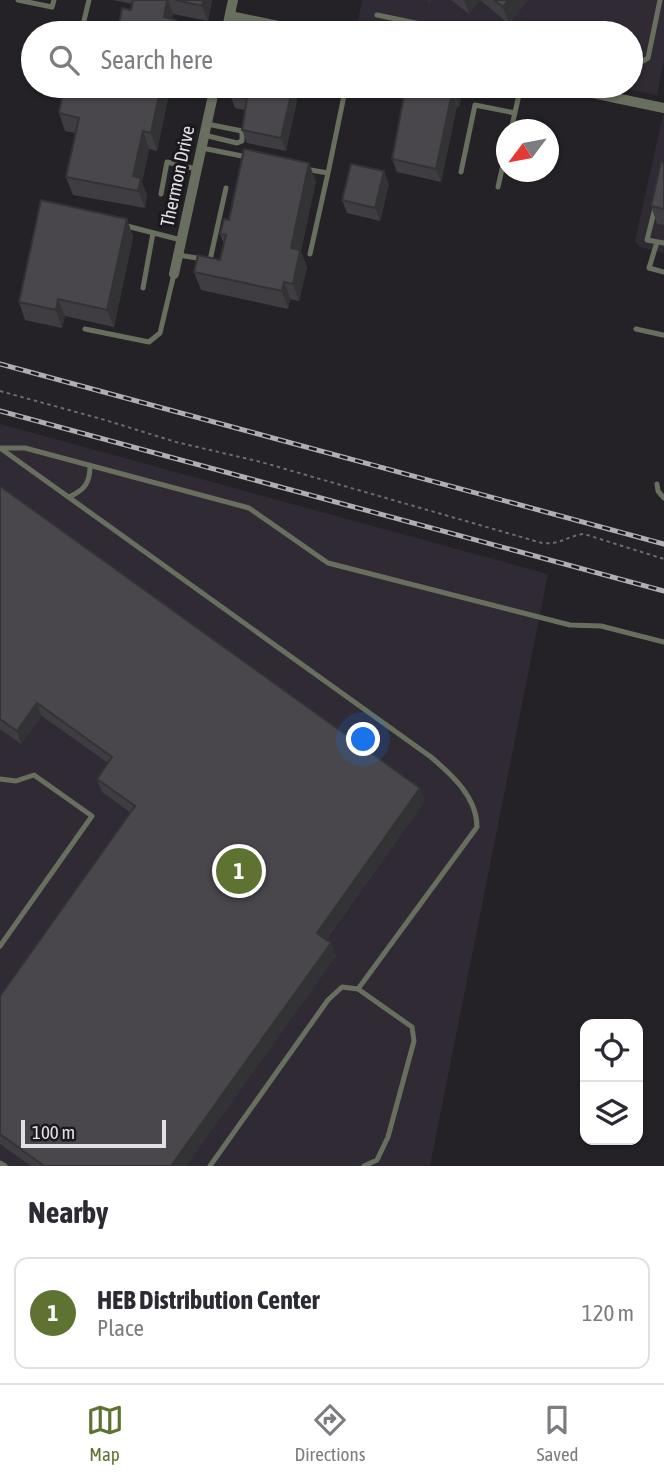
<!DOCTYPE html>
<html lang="en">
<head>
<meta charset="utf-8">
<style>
	:root { --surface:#fff; --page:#f7f7f7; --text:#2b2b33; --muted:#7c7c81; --line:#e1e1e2; --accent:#5e7331 }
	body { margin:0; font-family:"Asap Condensed",sans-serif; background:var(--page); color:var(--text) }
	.controls { position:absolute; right:21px; bottom:21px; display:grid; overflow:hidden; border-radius:14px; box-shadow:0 2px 5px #0004 }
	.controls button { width:63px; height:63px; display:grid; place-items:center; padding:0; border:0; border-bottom:2px solid var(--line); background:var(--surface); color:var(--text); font:35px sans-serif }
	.compass { position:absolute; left:496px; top:119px; width:63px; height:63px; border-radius:50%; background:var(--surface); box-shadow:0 2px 5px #0004; rotate:238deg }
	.scale { position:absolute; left:21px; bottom:18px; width:145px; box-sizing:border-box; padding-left:7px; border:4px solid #e2e0e4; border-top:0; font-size:19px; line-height:24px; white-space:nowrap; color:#e2e0e4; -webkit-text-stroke:5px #1b191d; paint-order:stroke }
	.you { position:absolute; left:364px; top:740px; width:24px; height:24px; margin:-18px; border:5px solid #fff; border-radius:50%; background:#1a73e8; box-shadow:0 0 0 10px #1a73e833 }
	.badge { display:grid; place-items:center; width:46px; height:46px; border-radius:50%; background:var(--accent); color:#fff; font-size:23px; font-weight:700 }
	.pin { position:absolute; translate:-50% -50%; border:4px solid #fff; box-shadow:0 2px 7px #0006 }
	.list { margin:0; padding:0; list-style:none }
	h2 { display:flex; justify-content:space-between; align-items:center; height:91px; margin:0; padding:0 28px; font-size:30px }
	h2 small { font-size:23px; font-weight:400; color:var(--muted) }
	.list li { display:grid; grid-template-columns:46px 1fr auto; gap:21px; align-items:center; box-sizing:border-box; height:112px; margin:0 14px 14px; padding:0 14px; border:2px solid var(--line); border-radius:14px }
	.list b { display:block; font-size:26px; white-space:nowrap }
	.list p { margin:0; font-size:23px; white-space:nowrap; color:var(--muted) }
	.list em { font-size:23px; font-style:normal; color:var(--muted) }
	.icon { flex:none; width:38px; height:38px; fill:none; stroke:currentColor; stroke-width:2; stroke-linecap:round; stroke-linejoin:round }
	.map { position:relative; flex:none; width:664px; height:1166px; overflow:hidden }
	.search { position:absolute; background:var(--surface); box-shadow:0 2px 5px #0004; left:21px; right:21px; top:21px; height:77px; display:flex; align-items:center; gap:18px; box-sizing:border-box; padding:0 24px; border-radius:38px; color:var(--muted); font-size:26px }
	.sheet { height:217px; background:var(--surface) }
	nav { display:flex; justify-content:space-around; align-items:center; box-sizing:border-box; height:98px; border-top:2px solid var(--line); background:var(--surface); font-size:19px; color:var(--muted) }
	nav a { display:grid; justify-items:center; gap:4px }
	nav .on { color:var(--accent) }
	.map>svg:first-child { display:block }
	.built { fill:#2f2a34 }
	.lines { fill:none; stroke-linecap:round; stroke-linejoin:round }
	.path { stroke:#6d6b6f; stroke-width:2; stroke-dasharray:3.5 3.5; stroke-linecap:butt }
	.lane { stroke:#696f5e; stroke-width:5 }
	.street { stroke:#696f5e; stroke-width:10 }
	.rail-casing { stroke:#b0aeb3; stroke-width:5 }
	.rail { stroke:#1b191d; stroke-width:2.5; stroke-dasharray:8; stroke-linecap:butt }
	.wall { fill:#3f3d41 }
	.shaded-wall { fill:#333235 }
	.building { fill:#49474c; stroke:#333235; stroke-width:2 }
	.labels { text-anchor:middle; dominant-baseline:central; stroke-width:6; stroke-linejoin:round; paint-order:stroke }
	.street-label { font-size:19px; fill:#e2e0e4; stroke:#1b191d }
</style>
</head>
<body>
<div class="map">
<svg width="664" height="1166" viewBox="0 0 664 1166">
	<rect width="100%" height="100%" fill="#242227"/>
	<path class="built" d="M 362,0 L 664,0 L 664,60 L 657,95 L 612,86 L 631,86 L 631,33 L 366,33 L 356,31 Z
		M 663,115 L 664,116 L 664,253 L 640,247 L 635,241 Z
		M 0,424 L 548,574 L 430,1166 L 0,1166 Z"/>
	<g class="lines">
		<path class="path" d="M 0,391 L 105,420 L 176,442 L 261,462 L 542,543 C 562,545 566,536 584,534 L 664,559"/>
		<path class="lane" d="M 18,0 L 52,7 L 54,0
			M 377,15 L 464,33
			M 81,33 L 89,0
			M 631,68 L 648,58 L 660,0
			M 617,98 L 620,86
			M 511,130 L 521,86
			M 204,135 L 237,143 L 242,141 L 242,131 L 207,124
			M 202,148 L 247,157
			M 305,169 L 328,173 L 346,86
			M 461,172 L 475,105 L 515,113
			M 498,187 L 506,151
			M 161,194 L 167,162 L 196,169
			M 655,208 L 647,240 L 664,243
			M 123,225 L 181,240
			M 657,242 L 649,268 L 664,272
			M 310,254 L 328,173
			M 178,255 L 210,260 L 226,188
			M 143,288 L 153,233
			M 85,329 L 149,342 L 160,333 L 174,274
			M 636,329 L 663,335
			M 0,448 L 431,757 C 452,775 477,797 477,827 L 358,989
			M 2,448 L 25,448 L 249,508 L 328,563 L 570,625 L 601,626 L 664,642
			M 657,484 L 658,491 L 664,498
			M 69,497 C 85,490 90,482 90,466
			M 0,779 L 16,781 L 34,775 L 92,816 L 0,946
			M 0,1163 L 5,1166
			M 210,1166 L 328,1000 L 342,987 L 358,989 L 412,1027 L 414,1041 L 388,1137 L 377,1160 L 364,1166"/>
		<path class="street" d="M 230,16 L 312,33
			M 226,33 L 233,0
			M 559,86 L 664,108
			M 174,274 L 215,86"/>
		<g class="rail-casing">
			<path id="rail" d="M 0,364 L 664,544
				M 0,411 L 664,591"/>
		</g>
		<use href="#rail" class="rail"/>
	</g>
	<path class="wall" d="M 113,0 L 212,0 L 208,21 L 173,14 L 172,19 L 176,20 L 181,33 L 119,33 L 118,30 L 131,10 L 132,4 Z
		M 451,0 L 528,0 L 509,24 L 480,0 L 469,14 Z
		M 161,86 L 164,86 L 168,98 L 157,151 L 149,149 L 142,182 L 147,195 L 145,208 L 73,195 L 66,177 L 76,133 L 65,131 L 59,113 Z
		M 300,86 L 286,151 L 247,143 L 242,130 L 245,110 L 235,108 L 230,95 Z
		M 406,86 L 462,94 L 459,107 L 457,106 L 441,182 L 397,172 L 392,159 Z
		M 664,163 L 664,225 L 657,224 L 651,206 Z
		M 316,181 L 301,251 L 307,267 L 299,301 L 290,299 L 288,309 L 201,290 L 194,272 L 220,260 L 224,244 L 220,234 L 229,220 Z
		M 389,184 L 380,221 L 347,213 L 342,200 Z
		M 127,219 L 133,237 L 114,327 L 65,316 L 62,328 L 25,320 L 19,302 Z
		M 0,486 L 425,801 L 326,940 L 331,943 L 336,956 L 186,1166 L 31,1166 L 0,1144 L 0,996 L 131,813 L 102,792 L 97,779 L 108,763 L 42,716 L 21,744 L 0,729 Z"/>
	<path class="shaded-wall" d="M 167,0 L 168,0 L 173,14 L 169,32 L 164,17 Z
		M 203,0 L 212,0 L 208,21 L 202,6 Z
		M 427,0 L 433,0 L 429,5 Z
		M 464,0 L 480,0 L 469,14 Z
		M 508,0 L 528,0 L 509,24 L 503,7 Z
		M 176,20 L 181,33 L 173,33 Z
		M 161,86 L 164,86 L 168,98 L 157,151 L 151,133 Z
		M 293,86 L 300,86 L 286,151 L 281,138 Z
		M 456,86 L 459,86 L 462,94 L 459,107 L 454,93 Z
		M 452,93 L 457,106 L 441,182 L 436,169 Z
		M 143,131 L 149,149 L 142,182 L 147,195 L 145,208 L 133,176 Z
		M 309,163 L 316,181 L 301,251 L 307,267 L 299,301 L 293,284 L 291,248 Z
		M 384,171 L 389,184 L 380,221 L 375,208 Z
		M 127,219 L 133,237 L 114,327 L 107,310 Z
		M 284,282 L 290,299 L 288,309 L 282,291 Z
		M 58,299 L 65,316 L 62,328 L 56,310 Z
		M 37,703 L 42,716 L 21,744 L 17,731 Z
		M 420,788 L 425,801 L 321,946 L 317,933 Z
		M 331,943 L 336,956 L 186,1166 L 171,1166 Z"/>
	<path class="building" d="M 133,0 L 167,0 L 164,17 L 176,20 L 173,33 L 131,33 L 118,30 L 122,8 L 131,10 Z
		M 176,0 L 203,0 L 202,6 Z
		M 494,0 L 508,0 L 503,7 Z
		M 64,86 L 161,86 L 151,133 L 143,131 L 133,176 L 141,178 L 138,191 L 66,177 L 79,118 L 59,113 Z
		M 232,86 L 293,86 L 281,138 L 242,130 L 247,99 L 230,95 Z
		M 406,86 L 456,86 L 454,93 L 452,93 L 436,169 L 392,159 Z
		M 244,149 L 309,163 L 291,248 L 300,250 L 293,284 L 284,282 L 282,291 L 194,272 L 198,255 L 220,260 L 226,235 L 220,234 L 224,219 L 229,220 Z
		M 661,162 L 664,163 L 664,209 L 651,206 Z
		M 351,164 L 384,171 L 375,208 L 342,200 Z
		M 41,200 L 127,219 L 107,310 L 58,299 L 56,310 L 19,302 Z
		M 0,486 L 420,788 L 317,933 L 331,943 L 171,1166 L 44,1166 L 0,1134 L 0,996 L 135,806 L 97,779 L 112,757 L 37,703 L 17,731 L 0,719 Z"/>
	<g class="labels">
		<g class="street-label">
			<text transform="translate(177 176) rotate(-78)">Thermon Drive</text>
		</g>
	</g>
</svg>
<div class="controls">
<button><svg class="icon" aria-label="locate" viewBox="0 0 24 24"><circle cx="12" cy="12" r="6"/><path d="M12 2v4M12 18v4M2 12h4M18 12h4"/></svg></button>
<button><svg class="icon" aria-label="layers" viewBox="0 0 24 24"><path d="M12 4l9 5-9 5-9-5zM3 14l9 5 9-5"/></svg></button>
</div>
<svg class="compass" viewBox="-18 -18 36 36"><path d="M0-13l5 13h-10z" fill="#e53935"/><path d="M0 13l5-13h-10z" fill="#7c7c81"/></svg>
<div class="scale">100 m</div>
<div class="you"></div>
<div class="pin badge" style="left:239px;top:871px">1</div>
<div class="search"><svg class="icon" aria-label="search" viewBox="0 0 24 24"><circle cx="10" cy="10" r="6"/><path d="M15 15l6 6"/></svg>Search here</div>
</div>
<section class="sheet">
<h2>Nearby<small></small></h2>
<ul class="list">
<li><span class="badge">1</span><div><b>HEB Distribution Center</b><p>Place</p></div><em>120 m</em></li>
</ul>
</section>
<nav>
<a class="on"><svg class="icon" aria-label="map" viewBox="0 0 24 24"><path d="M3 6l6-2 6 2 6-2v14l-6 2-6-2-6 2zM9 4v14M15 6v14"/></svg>Map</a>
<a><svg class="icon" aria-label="directions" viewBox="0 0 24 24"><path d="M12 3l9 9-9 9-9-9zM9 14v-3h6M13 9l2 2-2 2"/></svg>Directions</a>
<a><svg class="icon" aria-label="saved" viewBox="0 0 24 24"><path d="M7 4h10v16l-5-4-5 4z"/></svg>Saved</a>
</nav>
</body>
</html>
